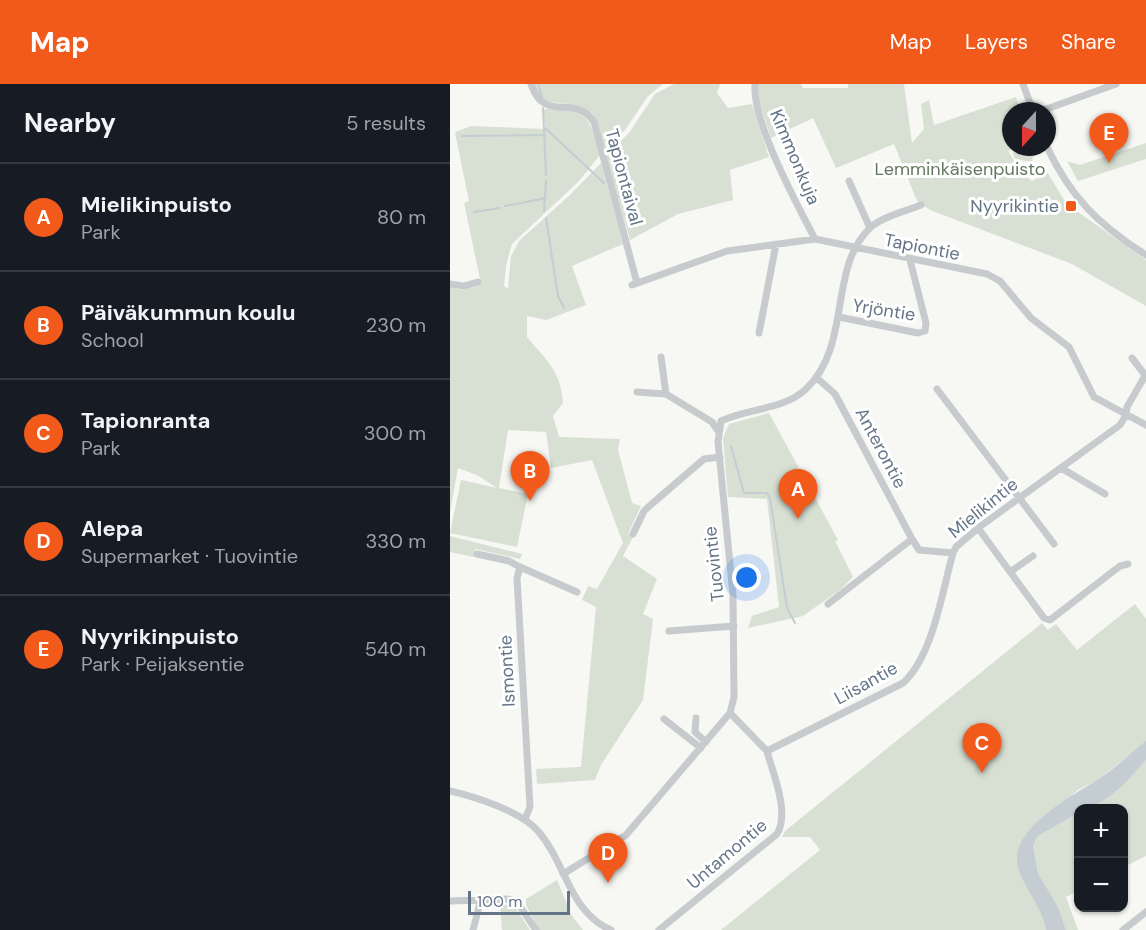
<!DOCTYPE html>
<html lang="en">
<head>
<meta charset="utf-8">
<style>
	:root { --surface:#171b24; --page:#20242c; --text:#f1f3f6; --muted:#9ea1a6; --line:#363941; --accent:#f15a1a }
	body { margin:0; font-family:"DM Sans",sans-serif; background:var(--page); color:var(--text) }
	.controls { position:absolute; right:18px; bottom:18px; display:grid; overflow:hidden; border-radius:12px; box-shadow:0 2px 4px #0004 }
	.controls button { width:54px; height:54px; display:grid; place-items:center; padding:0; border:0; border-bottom:2px solid var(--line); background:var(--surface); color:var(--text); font:30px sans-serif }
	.compass { position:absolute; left:552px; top:18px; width:54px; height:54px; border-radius:50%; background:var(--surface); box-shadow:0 2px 4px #0004; rotate:201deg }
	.scale { position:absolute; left:18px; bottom:15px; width:102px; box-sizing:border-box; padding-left:6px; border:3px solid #647587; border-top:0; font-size:16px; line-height:21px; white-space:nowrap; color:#647587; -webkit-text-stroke:4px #fff; paint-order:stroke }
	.you { position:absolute; left:297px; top:494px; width:21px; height:21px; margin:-15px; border:4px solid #fff; border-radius:50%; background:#1a73e8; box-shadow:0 0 0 9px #1a73e833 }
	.badge { display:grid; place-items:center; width:39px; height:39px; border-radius:50%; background:var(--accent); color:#fff; font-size:20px; font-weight:700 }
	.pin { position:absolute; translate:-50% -50px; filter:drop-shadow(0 2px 3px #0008) }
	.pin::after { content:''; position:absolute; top:32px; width:21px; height:18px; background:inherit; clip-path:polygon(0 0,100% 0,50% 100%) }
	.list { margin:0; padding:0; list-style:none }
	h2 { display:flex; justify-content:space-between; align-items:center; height:78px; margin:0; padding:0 24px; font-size:26px }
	h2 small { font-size:20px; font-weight:400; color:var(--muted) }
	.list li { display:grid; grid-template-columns:39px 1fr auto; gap:18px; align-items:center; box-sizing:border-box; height:108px; padding:0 24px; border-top:2px solid var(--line) }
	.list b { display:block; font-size:22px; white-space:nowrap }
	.list p { margin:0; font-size:20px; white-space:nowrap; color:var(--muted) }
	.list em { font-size:20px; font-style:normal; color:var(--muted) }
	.map { position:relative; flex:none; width:696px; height:846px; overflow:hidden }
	header { display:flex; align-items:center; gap:36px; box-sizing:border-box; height:84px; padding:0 30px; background:var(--accent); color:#fff }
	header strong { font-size:28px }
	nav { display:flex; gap:33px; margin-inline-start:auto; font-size:21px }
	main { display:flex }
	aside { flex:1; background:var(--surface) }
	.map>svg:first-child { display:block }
	.green { fill:#d8e0d4 }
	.water { fill:#c3cdd2 }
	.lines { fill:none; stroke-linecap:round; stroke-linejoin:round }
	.stream { stroke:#c3cdd2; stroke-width:2 }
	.minor { stroke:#c7cbce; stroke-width:7 }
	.poi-dot { fill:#f15a1a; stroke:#fff; stroke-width:2 }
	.labels { text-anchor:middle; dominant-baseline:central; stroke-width:6; stroke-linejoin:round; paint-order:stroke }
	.street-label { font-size:18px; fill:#647587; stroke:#fff }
	.park-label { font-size:18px; fill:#63795f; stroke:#fff }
	.poi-label { font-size:18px; fill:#647587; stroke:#fff; text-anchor:end }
</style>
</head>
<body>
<header>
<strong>Map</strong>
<nav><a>Map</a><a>Layers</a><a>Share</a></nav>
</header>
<main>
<aside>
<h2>Nearby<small>5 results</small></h2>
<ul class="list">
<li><span class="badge">A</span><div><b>Mielikinpuisto</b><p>Park</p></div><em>80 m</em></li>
<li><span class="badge">B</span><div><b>Päiväkummun koulu</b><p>School</p></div><em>230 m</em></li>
<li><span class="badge">C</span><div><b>Tapionranta</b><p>Park</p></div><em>300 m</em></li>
<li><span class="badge">D</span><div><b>Alepa</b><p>Supermarket · Tuovintie</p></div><em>330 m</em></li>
<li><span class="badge">E</span><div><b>Nyyrikinpuisto</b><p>Park · Peijaksentie</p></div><em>540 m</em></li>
</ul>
</aside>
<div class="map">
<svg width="696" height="846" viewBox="0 0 696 846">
	<rect width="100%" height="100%" fill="#f7f7f4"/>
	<path class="green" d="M 84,0 L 213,0 L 198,12 L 175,46 L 154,66 L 143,30 L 119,20 L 92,17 Z
		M 224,0 L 270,0 L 267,9 L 278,24 L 302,20 L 319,73 L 280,86 L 283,116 L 228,130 L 180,156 L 156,71 L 179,49 L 205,10 Z
		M 308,0 L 351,0 L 353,4 L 398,4 L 398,0 L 454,0 L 462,59 L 474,45 L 471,20 L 479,16 L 484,41 L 566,13 L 570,27 L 561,27 L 561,63 L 585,63 L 582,78 L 565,75 L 562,66 L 558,67 L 572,90 L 582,97 L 588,94 L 585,85 L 589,83 L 597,88 L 621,127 L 628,128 L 696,176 L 696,222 L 622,180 L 480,126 L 467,117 L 444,60 L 386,84 L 363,34 L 321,54 L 309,17 Z
		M 92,25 C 138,27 138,28 150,71 L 129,97 L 62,160 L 56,181 L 54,202 L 58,205 L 61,172 L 70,156 L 120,111 L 151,79 L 173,160 L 122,182 L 136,221 L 96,236 L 77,232 L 77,253 C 97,277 111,287 113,319 L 103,332 L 109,353 L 170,355 L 168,366 L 182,419 L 191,422 L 178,450 L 183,453 L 173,472 L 207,495 L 193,530 L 203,535 L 193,616 L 151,681 L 145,696 L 87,700 L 86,685 L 131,683 L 146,523 L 132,516 L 138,502 L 147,505 L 173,459 L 142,376 L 101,384 L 96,348 L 58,346 L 49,404 L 78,410 L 67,463 L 0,449 L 11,396 L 47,404 L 29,392 L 8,384 L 0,429 L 0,203 L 12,206 L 27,202 L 30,195 L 14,119 L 19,117 L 5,48 L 21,42 L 96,45 Z
		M 696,59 L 696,75 L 628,97 L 617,77 L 630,81 Z
		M 319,329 L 388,456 L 385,457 L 403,493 L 391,505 L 353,532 L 298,544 L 302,532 L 329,523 L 317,415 L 278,413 L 273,354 L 279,340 Z
		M 0,452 L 72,470 L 70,475 L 25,465 L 24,473 L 0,468 Z
		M 685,520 L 696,535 L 696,658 L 647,696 L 628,706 L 574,753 L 567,774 L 595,835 L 596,846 L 271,846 L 370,766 L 360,753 L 332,753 L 335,747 L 592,539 L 598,546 L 606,540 L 627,566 Z
		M 696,676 L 696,772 L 674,783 L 674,724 L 636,724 L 656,715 Z
		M 628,729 L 628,807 L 616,813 L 628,846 L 616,846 L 608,823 L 588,789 L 583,761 L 588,752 Z
		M 107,796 L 122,832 L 133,846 L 89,846 L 76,821 L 76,815 Z
		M 50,820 L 64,822 L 80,846 L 52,846 Z"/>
	<path class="water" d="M 696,657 L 696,676 C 678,695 657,724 628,724 L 628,729 L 588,752 L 583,761 L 588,789 L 608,823 L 616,846 L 596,846 C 593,821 567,797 567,775 C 567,738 631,708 657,689 C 671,679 683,667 696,657 Z"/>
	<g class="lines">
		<path class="stream" d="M 88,0 L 92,13
			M 93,24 L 96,91
			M 94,43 L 154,99
			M 12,52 L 95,51
			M 168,112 L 170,113
			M 55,122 L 96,114
			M 94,127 L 96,97
			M 24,128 L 50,124
			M 96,134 L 108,212 L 114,224
			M 281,362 L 294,409 L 317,409 L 320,414 L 337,524 L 345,539"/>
		<path class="minor" d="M 81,0 C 95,41 124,8 144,38 L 187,199
			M 305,0 C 302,38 347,120 365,155
			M 573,0 L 583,27
			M 591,27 L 666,0
			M 597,63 C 621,114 649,141 696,171
			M 399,97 L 420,144
			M 0,200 L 14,202 L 28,198
			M 182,201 L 277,167 L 365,155 L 537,190 L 550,197 L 581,234 L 619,263 L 644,313 L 696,341
			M 389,233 L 468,249 L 475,247 L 476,239 L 460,176
			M 309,249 L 326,160
			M 211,273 L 216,310
			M 682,274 L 695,291
			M 367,294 L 385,310 L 462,455
			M 487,305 L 604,460
			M 187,308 L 216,310 L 262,338 L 268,347
			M 611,384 L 655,410
			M 528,444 L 594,534 L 600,536 L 670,482 L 678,480
			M 183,450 L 194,427 L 204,418 L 254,375 L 270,373
			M 27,470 L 59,477 L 70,483 L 67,494 L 80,723 L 75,735
			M 70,483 L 127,508
			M 560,488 L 583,472
			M 378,520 L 462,455 L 469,466 L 503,469 L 506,463 L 528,444 L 670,341 L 676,331 L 677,323 L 696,290
			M 219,547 L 284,542
			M 280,629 L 317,667 L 453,599 C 483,572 492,508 503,469
			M 246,634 L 245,648 L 256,658
			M 214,635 L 251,664
			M 0,707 C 25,713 71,727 88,747 C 116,779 119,828 161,846
			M 113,790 L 176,751 L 280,629 L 284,613 L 283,511 L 268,358 L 271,337 C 298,324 334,326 356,305 C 403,260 377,184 421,143 C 433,132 457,127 471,121
			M 0,817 L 58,815 L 67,818 L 86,846
			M 23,846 L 31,815
			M 209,846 L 327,750 C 340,728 323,690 317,667
			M 673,846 L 696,828"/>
	</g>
	<rect class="poi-dot" x="615" y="116" width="12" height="12" rx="3"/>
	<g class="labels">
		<g class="street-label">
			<text transform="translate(345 73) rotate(67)">Kimmonkuja</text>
			<text transform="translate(174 93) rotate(75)">Tapiontaival</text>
			<text transform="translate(472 163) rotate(11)">Tapiontie</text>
			<text transform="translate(434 226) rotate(9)">Yrjöntie</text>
			<text transform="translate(431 364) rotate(62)">Anterontie</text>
			<text transform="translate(533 424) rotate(-39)">Mielikintie</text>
			<text transform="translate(264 480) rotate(-96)">Tuovintie</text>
			<text transform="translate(57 587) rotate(-93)">Ismontie</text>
			<text transform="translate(416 599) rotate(-29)">Liisantie</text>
			<text transform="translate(277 770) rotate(-40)">Untamontie</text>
		</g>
		<g class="park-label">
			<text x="510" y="85">Lemminkäisenpuisto</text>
		</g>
		<g class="poi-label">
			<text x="609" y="122">Nyyrikintie</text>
		</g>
	</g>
</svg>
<div class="controls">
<button>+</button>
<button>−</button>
</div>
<svg class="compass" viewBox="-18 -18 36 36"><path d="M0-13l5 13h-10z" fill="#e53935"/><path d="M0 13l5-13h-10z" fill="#9ea1a6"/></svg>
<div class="scale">100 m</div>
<div class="you"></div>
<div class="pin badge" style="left:348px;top:435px">A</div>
<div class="pin badge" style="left:80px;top:417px">B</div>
<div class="pin badge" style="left:532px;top:689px">C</div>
<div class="pin badge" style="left:158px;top:799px">D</div>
<div class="pin badge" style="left:659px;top:79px">E</div>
</div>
</main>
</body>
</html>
